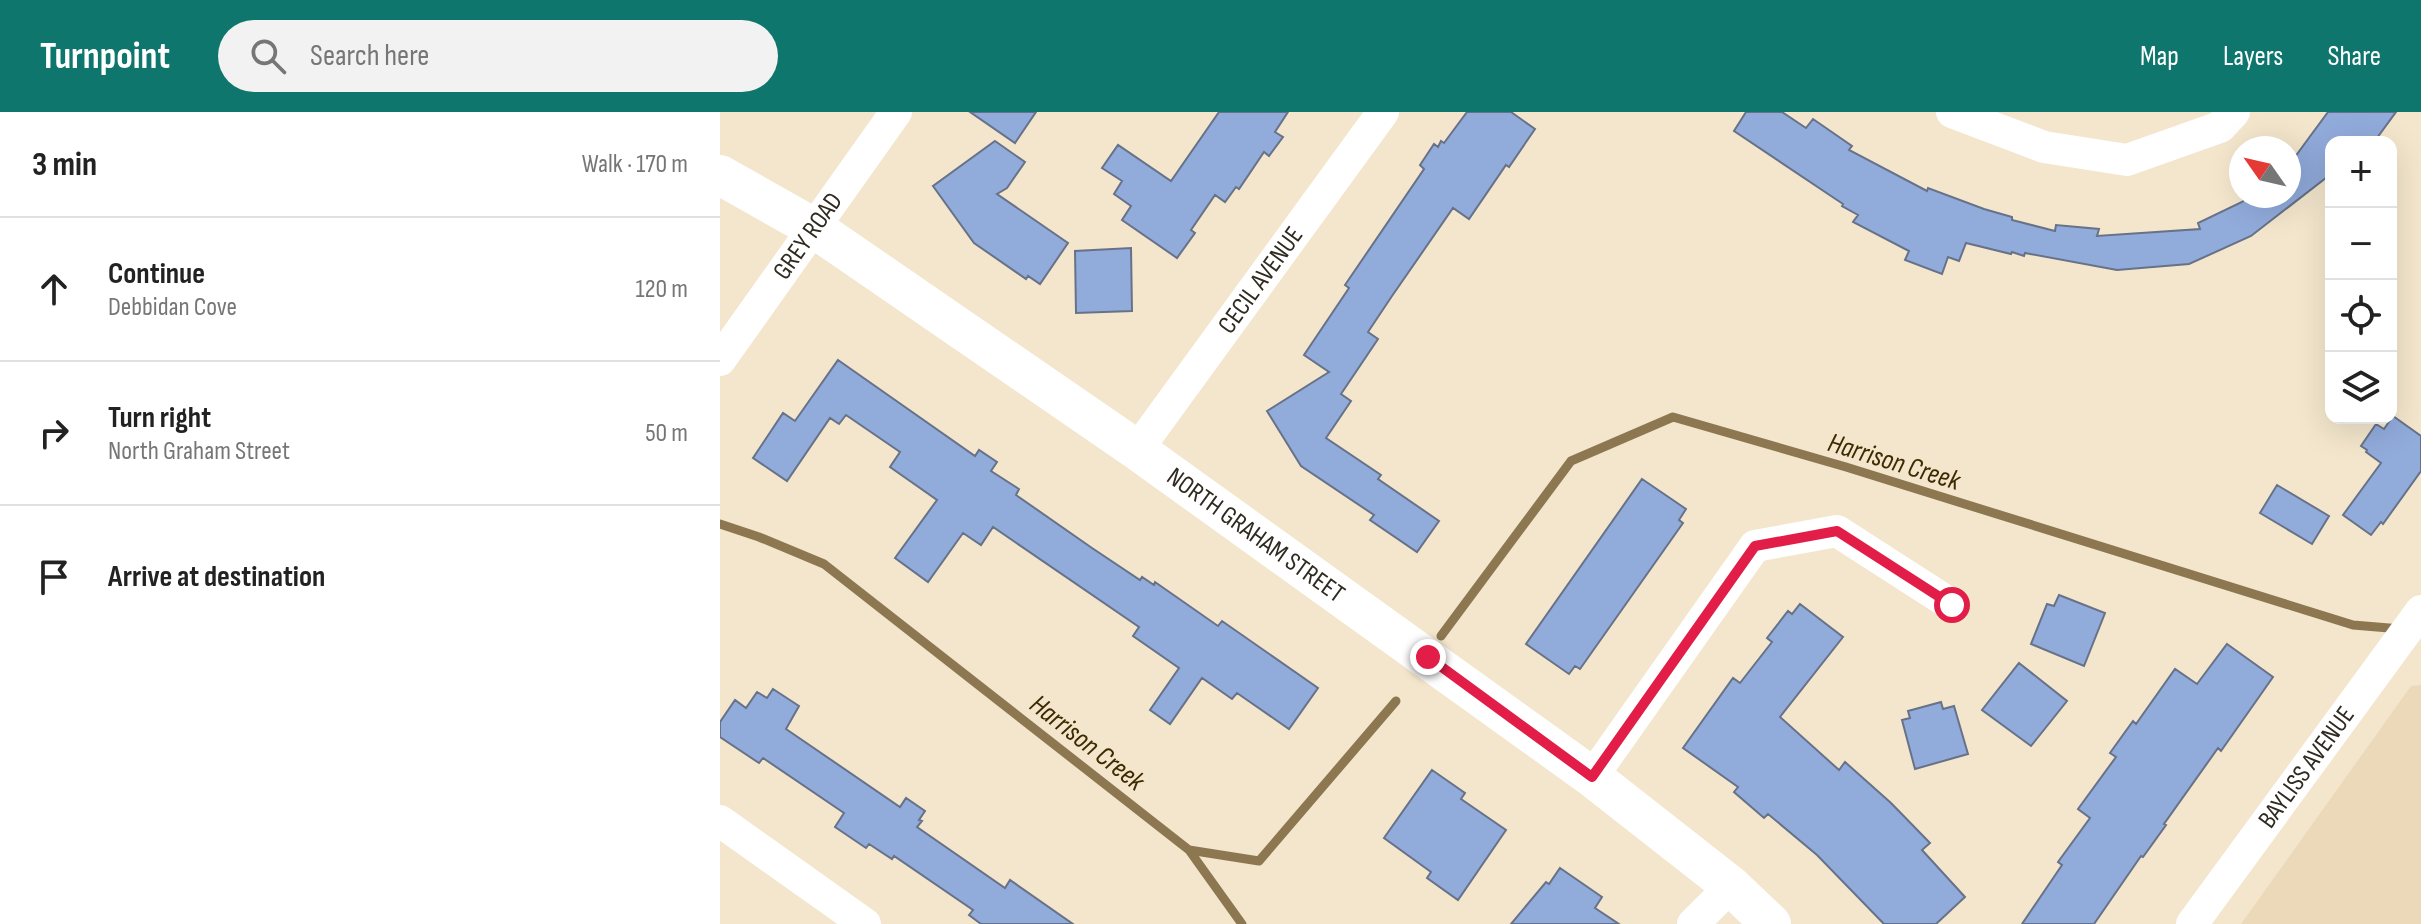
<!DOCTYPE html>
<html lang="en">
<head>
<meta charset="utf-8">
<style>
	:root { --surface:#fff; --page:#f2f2f2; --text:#222; --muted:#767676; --line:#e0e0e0; --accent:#0f766e }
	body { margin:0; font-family:"Sofia Sans Condensed",sans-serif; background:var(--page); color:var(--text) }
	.controls { position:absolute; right:24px; top:24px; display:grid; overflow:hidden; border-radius:16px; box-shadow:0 8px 32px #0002 }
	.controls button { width:72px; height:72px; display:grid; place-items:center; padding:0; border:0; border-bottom:2px solid var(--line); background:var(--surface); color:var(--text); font:40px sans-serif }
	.compass { position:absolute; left:1509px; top:24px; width:72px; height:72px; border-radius:50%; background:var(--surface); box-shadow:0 8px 32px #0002; rotate:304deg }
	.stop { position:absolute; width:24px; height:24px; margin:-18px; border:6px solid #e11d48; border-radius:50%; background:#fff }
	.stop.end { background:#e11d48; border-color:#fff; box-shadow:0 2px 8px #0008 }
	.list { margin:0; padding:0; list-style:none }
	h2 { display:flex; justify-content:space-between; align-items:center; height:104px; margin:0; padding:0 32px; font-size:34px }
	h2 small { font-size:26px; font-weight:400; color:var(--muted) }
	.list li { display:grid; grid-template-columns:52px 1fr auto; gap:24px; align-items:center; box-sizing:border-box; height:144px; padding:0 32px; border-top:2px solid var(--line) }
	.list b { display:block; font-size:30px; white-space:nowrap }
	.list p { margin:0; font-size:26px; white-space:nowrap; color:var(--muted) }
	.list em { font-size:26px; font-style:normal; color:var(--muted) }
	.icon { flex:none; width:44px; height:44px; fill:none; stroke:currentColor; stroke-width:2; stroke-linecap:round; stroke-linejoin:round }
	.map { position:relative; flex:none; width:1701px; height:812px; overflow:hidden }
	header { display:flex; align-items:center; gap:48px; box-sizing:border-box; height:112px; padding:0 40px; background:var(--accent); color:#fff }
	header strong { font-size:38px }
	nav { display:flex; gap:44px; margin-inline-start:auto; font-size:28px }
	.search { width:560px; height:72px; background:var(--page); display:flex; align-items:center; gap:20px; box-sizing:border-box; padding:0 28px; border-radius:44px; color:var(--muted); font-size:30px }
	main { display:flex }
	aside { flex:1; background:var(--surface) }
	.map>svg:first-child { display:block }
	.built { fill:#ebd9b9 }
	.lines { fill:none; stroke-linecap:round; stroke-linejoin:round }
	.stream { stroke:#8c7751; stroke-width:9 }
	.building { fill:#91abdb; stroke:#677288; stroke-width:2 }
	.minor { stroke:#fff; stroke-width:32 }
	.major { stroke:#fff; stroke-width:40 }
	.route { stroke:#e11d48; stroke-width:10 }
	.labels { text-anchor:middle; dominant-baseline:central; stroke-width:8; stroke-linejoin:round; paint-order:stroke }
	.street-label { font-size:26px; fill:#302b21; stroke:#f3e6cc }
	.water-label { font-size:28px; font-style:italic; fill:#3d2a00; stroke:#f3e6cc }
</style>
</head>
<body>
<header>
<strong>Turnpoint</strong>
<div class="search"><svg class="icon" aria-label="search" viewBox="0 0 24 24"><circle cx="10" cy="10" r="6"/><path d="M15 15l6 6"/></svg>Search here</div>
<nav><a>Map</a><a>Layers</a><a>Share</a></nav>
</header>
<main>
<aside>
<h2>3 min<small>Walk · 170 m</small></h2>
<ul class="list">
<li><svg class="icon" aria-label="ahead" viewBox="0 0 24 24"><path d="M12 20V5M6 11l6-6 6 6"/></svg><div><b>Continue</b><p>Debbidan Cove</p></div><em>120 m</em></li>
<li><svg class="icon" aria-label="right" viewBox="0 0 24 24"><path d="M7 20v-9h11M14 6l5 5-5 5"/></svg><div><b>Turn right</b><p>North Graham Street</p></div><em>50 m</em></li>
<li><svg class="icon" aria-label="arrive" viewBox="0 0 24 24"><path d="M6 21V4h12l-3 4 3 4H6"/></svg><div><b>Arrive at destination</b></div></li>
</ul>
</aside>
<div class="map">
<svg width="1701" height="812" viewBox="0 0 1701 812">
	<rect width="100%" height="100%" fill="#f3e6cc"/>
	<path class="built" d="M 1701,573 L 1701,812 L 1521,812 L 1691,574 Z"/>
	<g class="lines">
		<path class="stream" d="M 0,412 L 39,425 L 104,452 L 469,738 L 539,749 L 676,589
			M 721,524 L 851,349 L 953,305 L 1126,355 L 1633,513 L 1681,517
			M 469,738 L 522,812"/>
	</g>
	<path class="building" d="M 250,0 L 316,0 L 295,31 Z
		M 499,0 L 568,0 L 555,20 L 563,25 L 549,44 L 544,40 L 519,77 L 516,75 L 505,90 L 495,83 L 471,118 L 475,121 L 457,146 L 402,108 L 411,94 L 394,82 L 402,69 L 382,56 L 398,33 L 451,69 Z
		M 747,0 L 791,0 L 815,17 L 789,55 L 786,53 L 749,107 L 733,96 L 672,184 L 648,220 L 658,227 L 621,282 L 631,289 L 606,326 L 661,363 L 658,367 L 719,409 L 697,440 L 650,408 L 654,403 L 581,354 L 547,299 L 609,260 L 584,243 L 629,176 L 625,173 L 704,57 L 700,53 L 714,32 L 718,35 L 721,29 L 724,31 Z
		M 1026,0 L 1062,0 L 1086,16 L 1093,7 L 1132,34 L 1129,38 L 1207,79 L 1208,76 L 1264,97 L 1292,105 L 1292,108 L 1335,119 L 1336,113 L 1379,117 L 1377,124 L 1480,117 L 1478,111 L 1522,90 L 1530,84 L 1569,84 L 1569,53 L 1608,0 L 1676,0 L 1654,30 L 1611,30 L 1611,62 L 1531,124 L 1469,152 L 1397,158 L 1305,141 L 1304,144 L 1292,140 L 1291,142 L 1246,131 L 1239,149 L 1228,145 L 1222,162 L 1185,148 L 1189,139 L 1133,110 L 1138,103 L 1122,94 L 1123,92 L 1014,19 Z
		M 275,29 L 305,50 L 287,76 L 277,82 L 348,131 L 320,172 L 308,164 L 306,167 L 254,131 L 213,74 Z
		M 411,136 L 412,199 L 356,201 L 355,139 Z
		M 118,248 L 255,344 L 259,338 L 277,350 L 271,359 L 299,377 L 296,383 L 372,436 L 420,468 L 422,465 L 434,473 L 435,470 L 498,514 L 502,509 L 598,576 L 569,617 L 517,581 L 512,587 L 482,566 L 450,612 L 430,598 L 459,556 L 413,524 L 419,515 L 273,415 L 261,433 L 243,421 L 208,470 L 175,446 L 217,388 L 170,355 L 180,340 L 126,303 L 119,312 L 110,306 L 67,369 L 33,346 L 63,301 L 75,309 Z
		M 1673,304 L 1701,324 L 1701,359 L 1663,412 L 1661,410 L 1651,423 L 1623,403 L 1661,351 L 1646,340 L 1647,338 L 1641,334 L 1656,312 L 1664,317 Z
		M 922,367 L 966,397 L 959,408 L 963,411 L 860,557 L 855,554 L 849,562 L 806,532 Z
		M 1557,373 L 1609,404 L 1592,432 L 1540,401 Z
		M 1339,483 L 1385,501 L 1364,554 L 1311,532 L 1327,492 L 1334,494 Z
		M 1080,492 L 1123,525 L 1060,605 L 1119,658 L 1125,650 L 1171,691 L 1210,731 L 1202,738 L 1245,785 L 1216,812 L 1164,812 L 1097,743 L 1048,702 L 1044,706 L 1014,680 L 1018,675 L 963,636 L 1013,566 L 1020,571 L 1052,530 L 1047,526 L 1068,499 L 1072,502 Z
		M 1507,532 L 1553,565 L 1501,639 L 1498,636 L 1444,712 L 1446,713 L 1423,745 L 1421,744 L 1374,812 L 1302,812 L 1342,753 L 1338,750 L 1370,706 L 1358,697 L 1396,645 L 1390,641 L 1413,609 L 1416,612 L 1455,557 L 1477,572 Z
		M 1299,551 L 1347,589 L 1311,634 L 1262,598 Z
		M 53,577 L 79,594 L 66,617 L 180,695 L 186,686 L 205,699 L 199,708 L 202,709 L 197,715 L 285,776 L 290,768 L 353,812 L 261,812 L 249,803 L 253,798 L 174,744 L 172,747 L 149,732 L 146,736 L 115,715 L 124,701 L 43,646 L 39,651 L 0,625 L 0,610 L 15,588 L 26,596 L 37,580 L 47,586 Z
		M 1221,590 L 1223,597 L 1234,594 L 1248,642 L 1195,657 L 1182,608 L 1190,606 L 1188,599 Z
		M 712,658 L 745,681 L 741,687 L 786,718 L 738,788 L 707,766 L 711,760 L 664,726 Z
		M 840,756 L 882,785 L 875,796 L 899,812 L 791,812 L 826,770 L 829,772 Z"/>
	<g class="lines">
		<g class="minor">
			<path d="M 1232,0 L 1324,35 L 1407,48 L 1500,15 L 1514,0"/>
			<path id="s1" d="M 0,248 L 176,0"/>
			<path id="s2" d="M 417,338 L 663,0"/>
			<path d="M 872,665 L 1035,434 L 1117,419 L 1232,493"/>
			<path d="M 0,709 L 145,812"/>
			<path d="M 973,812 L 1011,774"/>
			<path id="s3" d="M 1472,812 L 1701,499"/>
		</g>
		<path class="major" id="s4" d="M 0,63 L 94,116 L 417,338 L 872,665 L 1011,774 L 1051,812"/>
	</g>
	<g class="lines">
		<path class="route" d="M 708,545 L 872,665 L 1035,434 L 1117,419 L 1232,493"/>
	</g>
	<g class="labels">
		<g class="street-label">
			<text stroke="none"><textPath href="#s1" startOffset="152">GREY ROAD</textPath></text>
			<text stroke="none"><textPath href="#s2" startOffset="210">CECIL AVENUE</textPath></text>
			<text stroke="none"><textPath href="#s4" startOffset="646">NORTH GRAHAM STREET</textPath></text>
			<text stroke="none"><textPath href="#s3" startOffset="194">BAYLISS AVENUE</textPath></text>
		</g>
		<g class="water-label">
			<text transform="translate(1174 350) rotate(17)">Harrison Creek</text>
			<text transform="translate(367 631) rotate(38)">Harrison Creek</text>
		</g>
	</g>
</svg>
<div class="controls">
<button>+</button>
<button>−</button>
<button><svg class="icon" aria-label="locate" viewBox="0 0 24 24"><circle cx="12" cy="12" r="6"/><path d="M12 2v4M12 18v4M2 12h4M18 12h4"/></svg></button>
<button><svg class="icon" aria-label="layers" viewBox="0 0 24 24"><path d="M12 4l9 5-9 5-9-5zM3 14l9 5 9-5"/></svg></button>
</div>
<svg class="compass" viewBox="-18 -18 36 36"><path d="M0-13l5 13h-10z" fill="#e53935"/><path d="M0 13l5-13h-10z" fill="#767676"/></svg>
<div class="stop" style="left:1232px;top:493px"></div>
<div class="stop end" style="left:708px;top:545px"></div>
</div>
</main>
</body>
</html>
